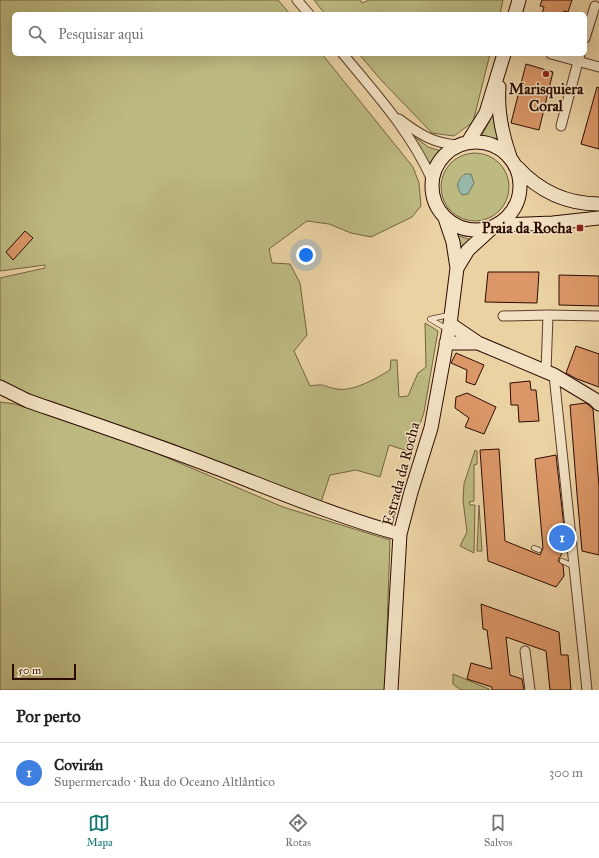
<!DOCTYPE html>
<html lang="pt">
<head>
<meta charset="utf-8">
<style>
	:root { --surface:#fff; --page:#f6f6f6; --text:#222; --muted:#767676; --line:#e0e0e0; --accent:#0f766e }
	body { margin:0; font-family:"IM FELL Great Primer",serif; background:var(--page); color:var(--text) }
	.scale { position:absolute; left:12px; bottom:10px; width:64px; box-sizing:border-box; padding-left:4px; border:2px solid #2c0b01; border-top:0; font-size:11px; line-height:14px; white-space:nowrap; color:#2c0b01; -webkit-text-stroke:3px #f2e2c3; paint-order:stroke }
	.you { position:absolute; left:306px; top:255px; width:14px; height:14px; margin:-10px; border:3px solid #fff; border-radius:50%; background:#1a73e8; box-shadow:0 0 0 6px #1a73e833 }
	.badge { display:grid; place-items:center; width:26px; height:26px; border-radius:50%; background:var(--accent); color:#fff; font-size:13px; font-weight:700 }
	.pin { position:absolute; translate:-50% -50%; border:2px solid #fff; box-shadow:0 1px 4px #0006 }
	.list { margin:0; padding:0; list-style:none }
	h2 { display:flex; justify-content:space-between; align-items:center; height:52px; margin:0; padding:0 16px; font-size:17px }
	h2 small { font-size:13px; font-weight:400; color:var(--muted) }
	.list li { display:grid; grid-template-columns:26px 1fr auto; gap:12px; align-items:center; box-sizing:border-box; height:60px; padding:0 16px; border-top:1px solid var(--line) }
	.list b { display:block; font-size:15px; white-space:nowrap }
	.list p { margin:0; font-size:13px; white-space:nowrap; color:var(--muted) }
	.list em { font-size:13px; font-style:normal; color:var(--muted) }
	.icon { flex:none; width:22px; height:22px; fill:none; stroke:currentColor; stroke-width:2; stroke-linecap:round; stroke-linejoin:round }
	.map { position:relative; flex:none; width:599px; height:690px; overflow:hidden }
	.search { position:absolute; background:var(--surface); box-shadow:0 4px 16px #0002; left:12px; right:12px; top:12px; height:44px; display:flex; align-items:center; gap:10px; box-sizing:border-box; padding:0 14px; border-radius:6px; color:var(--muted); font-size:15px }
	.sheet { height:112px; background:var(--surface) }
	nav { display:flex; justify-content:space-around; align-items:center; box-sizing:border-box; height:56px; border-top:1px solid var(--line); background:var(--surface); font-size:11px; color:var(--muted) }
	nav a { display:grid; justify-items:center; gap:2px }
	nav .on { color:var(--accent) }
	.map>svg:first-child { display:block }
	.green { fill:#bdba81; stroke:#746241 }
	.water { fill:#98b8a7; stroke:#6d7365 }
	.building { fill:#dc9768; stroke:#2c0b01 }
	.lines { fill:none; stroke-linecap:round; stroke-linejoin:round }
	.lane-casing { stroke:#5c3d2a; stroke-width:6 }
	.street-casing { stroke:#5c3d2a; stroke-width:11 }
	.secondary-casing { stroke:#2c0b01; stroke-width:15 }
	.lane { stroke:#f2e2c3; stroke-width:4.5 }
	.street { stroke:#f2e2c3; stroke-width:9 }
	.secondary { stroke:#f2e2c3; stroke-width:13 }
	.poi-dot { fill:#8f2418; stroke:#f2e2c3; stroke-width:1.5 }
	.labels { text-anchor:middle; dominant-baseline:central; stroke-width:3; stroke-linejoin:round; paint-order:stroke }
	.poi-label { font-size:15px; font-weight:bold; fill:#2c0b01; stroke:#f2e2c3 }
	.street-label { font-size:15px; fill:#2c0b01; stroke:#f2e2c3 }
</style>
</head>
<body>
<div class="map">
<svg width="599" height="690" viewBox="0 0 599 690">
	<rect width="100%" height="100%" fill="#ebd2a3"/>
	<filter id="stains"><feTurbulence type="fractalNoise" baseFrequency=".005" numOctaves="4"/><feColorMatrix values="0 0 0 0 .2 0 0 0 0 .09 0 0 0 0 .02 0 0 0 .5 -.17"/></filter>
	<radialGradient id="worn" r=".72"><stop offset=".6" stop-color="#630" stop-opacity="0"/><stop offset="1" stop-color="#630" stop-opacity=".3"/></radialGradient>
	<path class="green" d="M 0,0 L 278,0 L 290,14 L 14,14 L 14,54 L 322,54 L 413,167 L 419,183 L 421,206 L 412,217 L 371,237 L 351,233 L 329,224 L 307,221 L 269,249 L 272,263 L 290,264 L 300,283 L 307,335 L 294,351 L 310,386 C 327,383 323,387 337,389 C 353,392 377,378 390,370 L 391,360 L 397,360 L 399,397 L 408,396 L 418,373 L 426,367 L 425,323 L 438,331 L 424,412 L 411,452 L 389,445 L 380,477 L 356,470 L 330,475 L 321,502 L 173,444 L 4,385 L 0,380 L 0,278 L 45,268 L 45,265 L 0,271 Z
		M 314,0 L 360,0 L 362,3 L 369,0 L 503,0 L 500,14 L 325,14 Z
		M 359,54 L 490,54 L 473,122 L 454,136 L 432,133 L 381,80 Z
		M 494,107 L 501,144 L 480,139 L 489,122 Z
		M 411,134 L 428,147 L 444,152 L 432,169 Z
		M441 187a34 34 0 1 1 68 0a34 34 0 1 1-68 0Z
		M 453,234 L 474,241 L 459,260 Z
		M 0,402 L 15,404 L 142,447 L 283,507 L 390,540 L 385,690 L 0,690 Z
		M 475,450 L 477,451 L 477,464 L 474,465 L 474,501 L 469,502 L 470,505 L 475,505 L 474,553 L 460,546 L 467,532 L 463,500 L 464,484 Z
		M 479,505 L 482,551 L 477,551 Z
		M 453,674 L 489,689 L 489,690 L 461,690 L 453,684 Z"/>
	<path class="water" d="M 465,174 L 471,174 L 474,183 L 468,194 L 462,195 C 455,187 457,180 465,174 Z"/>
	<path class="building" d="M 542,0 L 572,0 L 568,12 L 564,11 L 563,14 L 542,14 L 544,7 L 540,6 Z
		M 526,64 L 553,72 L 539,130 L 511,123 Z
		M 597,87 L 599,88 L 599,149 L 581,144 Z
		M 25,231 L 33,238 L 13,260 L 6,252 Z
		M 488,272 L 539,272 L 537,303 L 485,302 Z
		M 559,275 L 599,276 L 599,306 L 559,305 Z
		M 576,346 L 599,354 L 599,387 L 577,379 L 566,373 Z
		M 456,353 L 484,365 L 475,385 L 466,382 L 467,370 L 451,363 Z
		M 530,381 L 531,390 L 536,390 L 539,421 L 519,422 L 518,405 L 511,405 L 510,383 Z
		M 467,393 L 496,407 L 484,434 L 465,427 L 469,418 L 455,408 L 456,397 Z
		M 586,403 L 593,409 L 599,487 L 599,555 L 582,551 L 577,494 L 570,405 Z
		M 499,449 L 505,541 L 540,555 L 543,548 L 535,459 L 556,455 L 566,545 L 558,561 L 563,565 L 564,576 L 556,587 L 488,561 L 480,450 Z
		M 481,604 L 559,632 L 561,655 L 568,655 L 571,690 L 550,690 L 546,651 L 506,637 L 510,675 L 522,679 L 524,690 L 492,690 L 492,687 L 467,679 L 471,663 L 492,669 L 487,630 L 483,629 Z"/>
	<g class="lines">
		<g class="lane-casing">
			<path id="lane" d="M 447,329 L 430,319 L 449,315
				M 534,548 L 539,550
				M 562,561 L 573,566"/>
		</g>
		<g class="street-casing">
			<path id="street" d="M 297,0 L 309,14
				M 585,38 L 595,6
				M 343,54 C 376,94 411,132 432,180
				M 551,54 L 599,67
				M 399,119 C 419,134 434,144 459,145
				M 561,126 L 580,54
				M 548,315 L 599,316
				M 503,316 L 548,315 L 546,371
				M 554,375 L 587,690
				M 525,651 L 530,690"/>
		</g>
		<g class="secondary-casing">
			<path id="secondary" d="M 515,14 L 519,0
				M 499,87 C 497,112 502,134 510,157
				M432 186a44 44 0 1 1 88 0a44 44 0 1 1-88 0Z
				M 468,142 L 486,113 L 504,54
				M 517,167 C 539,191 566,204 599,204
				M 499,225 L 553,223 L 599,218
				M 457,268 L 468,250 L 492,228
				M 450,324 L 478,343 L 554,375 L 594,399 L 599,404
				M 446,343 L 478,343
				M 0,387 L 28,401 C 89,422 151,443 211,466 C 274,490 335,516 400,534
				M 391,690 L 400,534 L 411,492 L 431,428 L 450,324 L 457,268 L 453,242 L 445,218"/>
		</g>
		<use href="#lane" class="lane"/>
		<use href="#street" class="street"/>
		<use href="#secondary" class="secondary"/>
	</g>
	<g class="poi-dot">
		<circle cx="546" cy="74" r="4"/>
		<rect x="576" y="224" width="8" height="8" rx="2"/>
	</g>
	<g class="labels">
		<g class="poi-label">
			<text x="546" y="89">Marisquiera<tspan x="546" dy="17">Coral</tspan></text>
			<text x="572" y="228" text-anchor="end">Praia da Rocha</text>
		</g>
		<g class="street-label">
			<text transform="translate(401 474) rotate(-75)">Estrada da Rocha</text>
		</g>
	</g>
	<rect width="100%" height="100%" filter="url(#stains)"/>
	<rect width="100%" height="100%" fill="url(#worn)"/>
</svg>
<div class="scale">50 m</div>
<div class="you"></div>
<div class="pin badge" style="left:562px;top:538px;background:#3f7fe0">1</div>
<div class="search"><svg class="icon" aria-label="search" viewBox="0 0 24 24"><circle cx="10" cy="10" r="6"/><path d="M15 15l6 6"/></svg>Pesquisar aqui</div>
</div>
<section class="sheet">
<h2>Por perto<small></small></h2>
<ul class="list">
<li><span class="badge" style="background:#3f7fe0">1</span><div><b>Covirán</b><p>Supermercado · Rua do Oceano Altlântico</p></div><em>300 m</em></li>
</ul>
</section>
<nav>
<a class="on"><svg class="icon" aria-label="map" viewBox="0 0 24 24"><path d="M3 6l6-2 6 2 6-2v14l-6 2-6-2-6 2zM9 4v14M15 6v14"/></svg>Mapa</a>
<a><svg class="icon" aria-label="directions" viewBox="0 0 24 24"><path d="M12 3l9 9-9 9-9-9zM9 14v-3h6M13 9l2 2-2 2"/></svg>Rotas</a>
<a><svg class="icon" aria-label="saved" viewBox="0 0 24 24"><path d="M7 4h10v16l-5-4-5 4z"/></svg>Salvos</a>
</nav>
</body>
</html>
